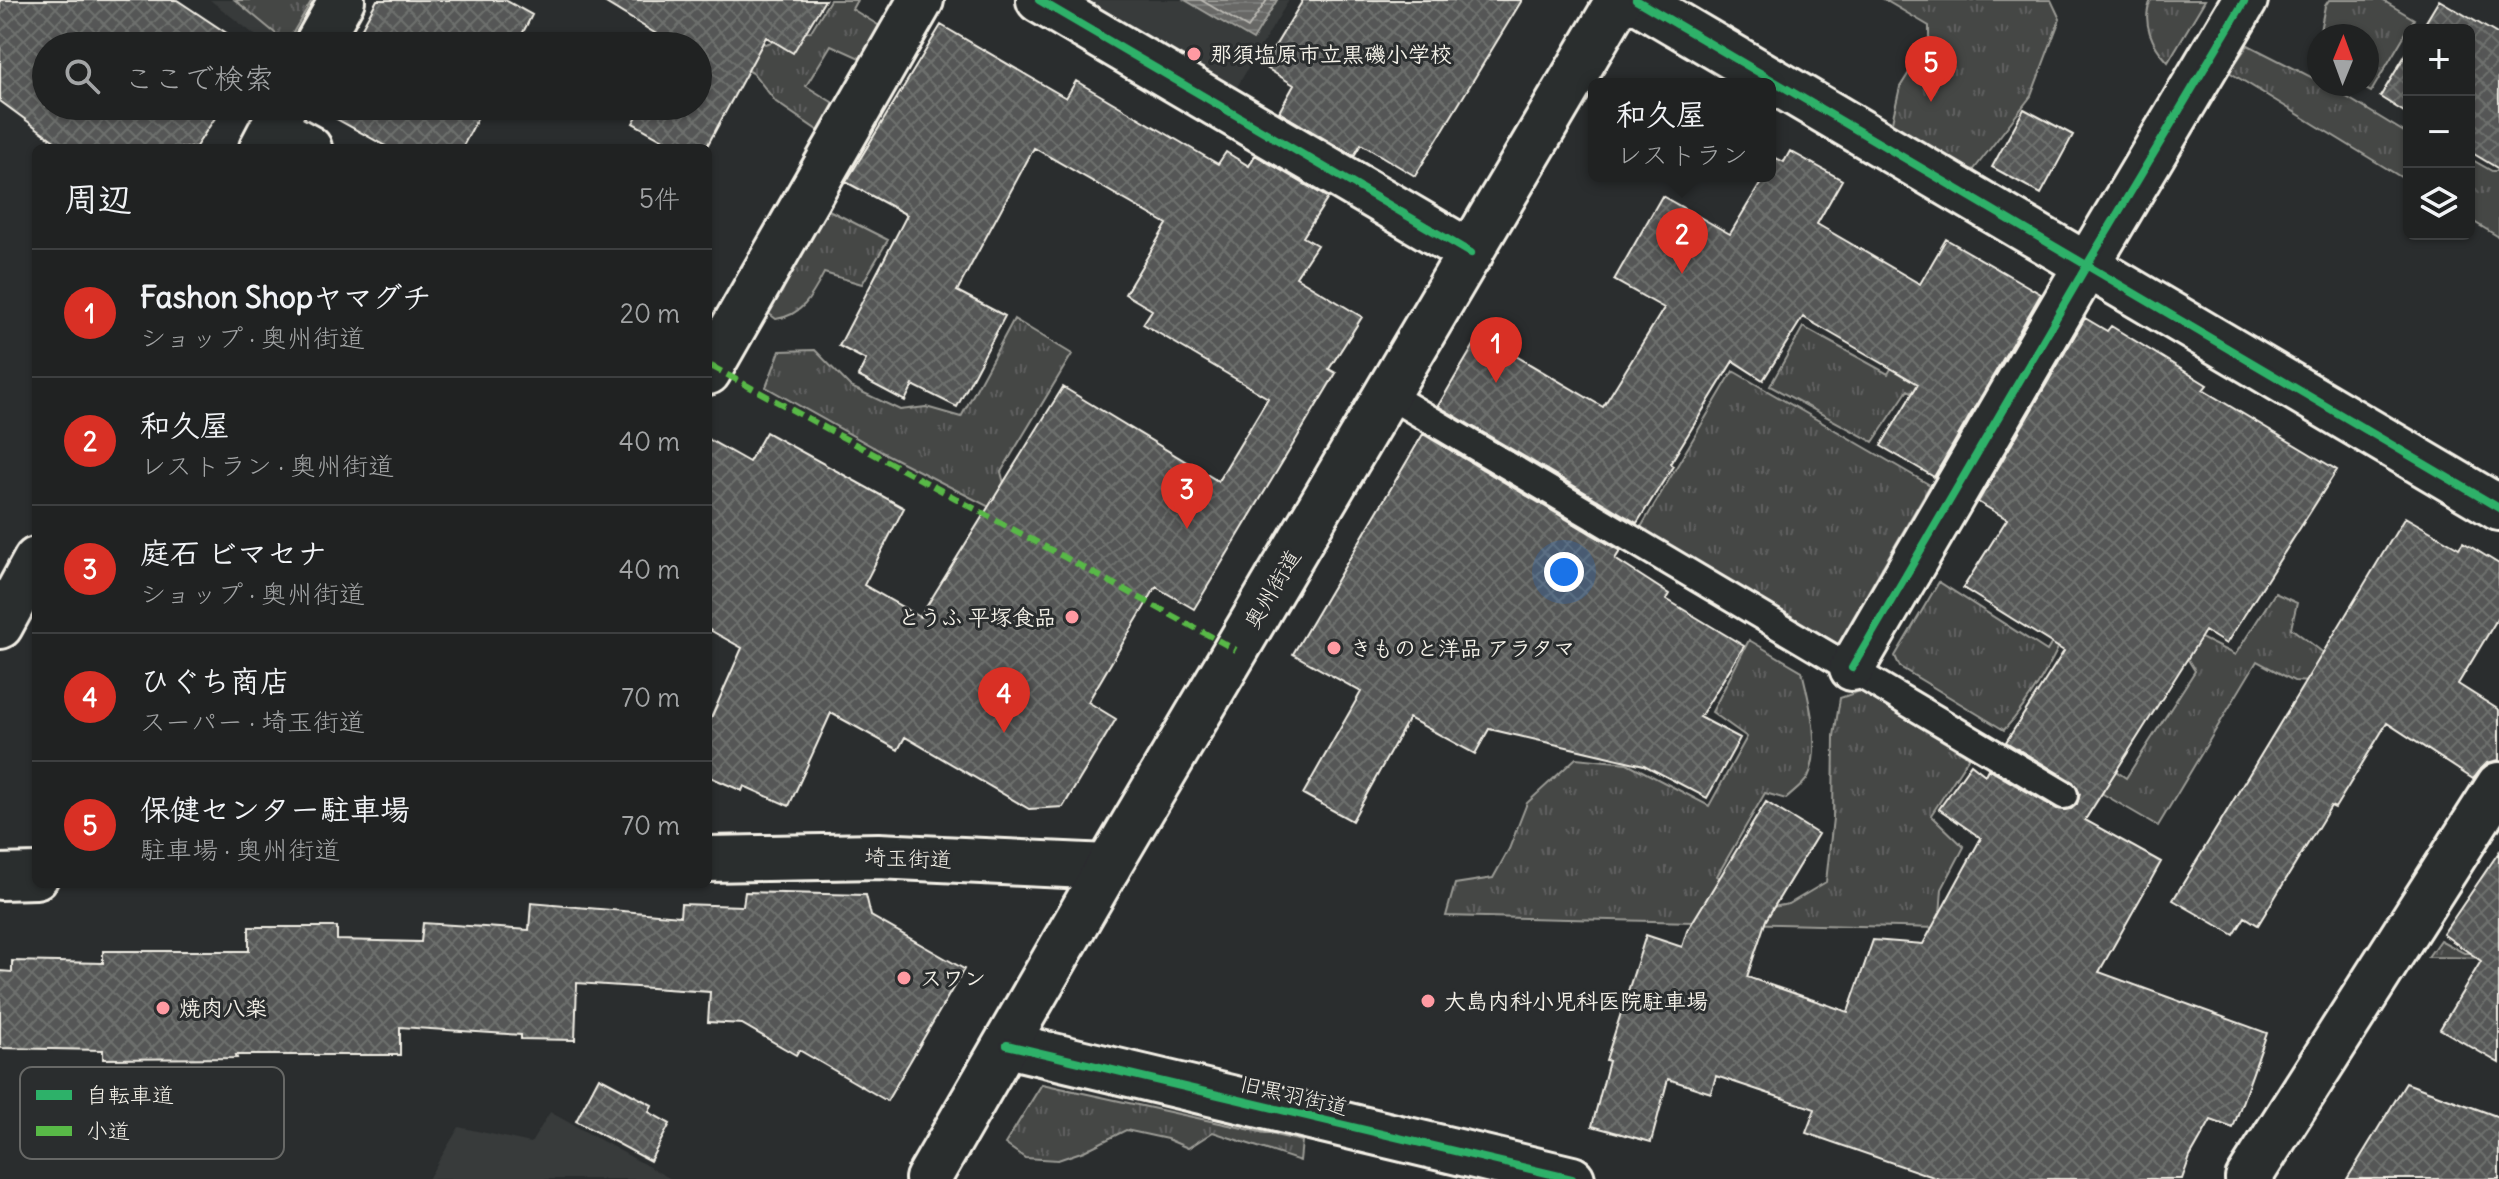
<!DOCTYPE html>
<html lang="ja">
<head>
<meta charset="utf-8">
<style>
	:root { --surface:#202222; --page:#282a2a; --text:#f1f3f6; --muted:#a2a4a5; --line:#3d3f40; --accent:#d93025 }
	body { margin:0; font-family:Delius,"Klee One",sans-serif; background:var(--page); color:var(--text) }
	.controls { position:absolute; right:24px; top:24px; display:grid; overflow:hidden; border-radius:12px; box-shadow:0 2px 6px #0004 }
	.controls button { width:72px; height:72px; display:grid; place-items:center; padding:0; border:0; border-bottom:2px solid var(--line); background:var(--surface); color:var(--text); font:40px sans-serif }
	.compass { position:absolute; left:2307px; top:24px; width:72px; height:72px; border-radius:50%; background:var(--surface); box-shadow:0 2px 6px #0004; rotate:1deg }
	.you { position:absolute; left:1564px; top:572px; width:28px; height:28px; margin:-20px; border:6px solid #fff; border-radius:50%; background:#1a73e8; box-shadow:0 0 0 12px #1a73e833 }
	.badge { display:grid; place-items:center; width:52px; height:52px; border-radius:50%; background:var(--accent); color:#fff; font-size:26px; font-weight:700 }
	.pin { position:absolute; translate:-50% -66px; filter:drop-shadow(0 2px 4px #0008) }
	.pin::after { content:''; position:absolute; top:42px; width:28px; height:24px; background:inherit; clip-path:polygon(0 0,100% 0,50% 100%) }
	.popup { position:absolute; left:1588px; top:78px; width:188px; height:104px; box-sizing:border-box; display:grid; place-content:center; border-radius:12px; background:var(--surface); filter:drop-shadow(0 2px 6px #0005); font-size:26px; white-space:nowrap; color:var(--muted) }
	.popup b { font-size:30px; color:var(--text) }
	.popup::after { content:''; position:absolute; left:50%; top:100%; margin-left:-16px; border:16px solid transparent; border-top-color:var(--surface) }
	.list { margin:0; padding:0; list-style:none }
	h2 { display:flex; justify-content:space-between; align-items:center; height:104px; margin:0; padding:0 32px; font-size:34px }
	h2 small { font-size:26px; font-weight:400; color:var(--muted) }
	.list li { display:grid; grid-template-columns:52px 1fr auto; gap:24px; align-items:center; box-sizing:border-box; height:128px; padding:0 32px; border-top:2px solid var(--line) }
	.list b { display:block; font-size:30px; white-space:nowrap }
	.list p { margin:0; font-size:26px; white-space:nowrap; color:var(--muted) }
	.list em { font-size:26px; font-style:normal; color:var(--muted) }
	.icon { flex:none; width:44px; height:44px; fill:none; stroke:currentColor; stroke-width:2; stroke-linecap:round; stroke-linejoin:round }
	.map { position:relative; flex:none; width:2499px; height:1179px; overflow:hidden }
	.search { position:absolute; background:var(--surface); box-shadow:0 2px 6px #0004; left:32px; top:32px; width:680px; height:88px; display:flex; align-items:center; gap:20px; box-sizing:border-box; padding:0 28px; border-radius:44px; color:var(--muted); font-size:30px }
	.panel { position:absolute; background:var(--surface); box-shadow:0 2px 6px #0004; left:32px; top:144px; width:680px; height:744px; border-radius:12px }
	.map>svg:first-child { display:block }
	.built { fill:#373a3a }
	.grass { fill:url(#grass-tufts); stroke:#9c9c96; stroke-width:2 }
	.water { fill:url(#water-rules); stroke:#9f9f9a; stroke-width:2 }
	.lines { fill:none; stroke-linecap:round; stroke-linejoin:round }
	.shore { stroke:#bcbab4; stroke-width:2 }
	.building { fill:url(#building-cross-hatch); stroke:#f4f1e8; stroke-width:2 }
	.service-casing { stroke:#f4f1e8; stroke-width:32 }
	.minor-casing { stroke:#f4f1e8; stroke-width:50 }
	.tertiary-casing { stroke:#f4f1e8; stroke-width:50 }
	.secondary-casing { stroke:#f4f1e8; stroke-width:50 }
	.service { stroke:#2a2d2e; stroke-width:26 }
	.minor { stroke:#2a2d2e; stroke-width:44 }
	.tertiary { stroke:#2a2d2e; stroke-width:44 }
	.secondary { stroke:#2a2d2e; stroke-width:44 }
	.quiet { stroke:#58b947; stroke-width:6; stroke-dasharray:12 6; stroke-linecap:butt }
	.cycleway-casing { stroke:#2a2d2e; stroke-width:13 }
	.cycleway { stroke:#2db169; stroke-width:8 }
	.poi-dot { fill:#ff9aa2; stroke:#2a2d2e; stroke-width:3 }
	.labels { text-anchor:middle; dominant-baseline:central; stroke-width:6; stroke-linejoin:round; paint-order:stroke }
	.poi-label { font-size:22px; font-weight:bold; fill:#f4f1e8; stroke:#2a2d2e; text-anchor:start }
	.street-label { font-size:22px; fill:#f4f1e8; stroke:#2a2d2e }
	.key { fill:#2a2d2e; stroke:#676866; stroke-width:2 }
	.key-label { font-size:22px; fill:#f4f1e8 }
</style>
</head>
<body>
<div class="map">
<svg width="2499" height="1179" viewBox="0 0 2499 1179">
	<defs>
		<pattern id="grass-tufts" width="24" height="20" patternUnits="userSpaceOnUse" patternTransform="scale(2)"><rect width="24" height="20" fill="#444645"/><path d="M3 7l-1-3M5 7V3M7 7l1-3M15 17l-1-3M17 17v-4M19 17l1-3" fill="none" stroke="#606160"/></pattern>
		<pattern id="water-rules" width="6" height="5" patternUnits="userSpaceOnUse" patternTransform="scale(2)"><rect width="6" height="5" fill="#676866"/><path d="M0 2.5h6" fill="none" stroke="#7d7e7c"/></pattern>
		<pattern id="building-cross-hatch" width="8" height="8" patternUnits="userSpaceOnUse" patternTransform="scale(2)"><rect width="8" height="8" fill="#555756"/><path d="M0 0l8 8M0 8l8-8" fill="none" stroke="#6e706e"/></pattern>
	</defs>
	<rect width="100%" height="100%" fill="#2a2d2e"/>
	<filter id="ink" filterUnits="userSpaceOnUse"><feTurbulence type="fractalNoise" baseFrequency=".0125" numOctaves="2"/><feDisplacementMap in="SourceGraphic" scale="16" xChannelSelector="R" yChannelSelector="G"/><feConvolveMatrix kernelMatrix="1 2 1 2 8 2 1 2 1" color-interpolation-filters="sRGB"/></filter>
	<g filter="url(#ink)">
		<path class="built" d="M 210,0 L 342,0 L 316,46 L 269,46 Z
			M 1039,0 L 1289,0 L 1225,107 Z
			M 550,1112 L 671,1179 L 428,1179 L 459,1127 L 531,1143 Z"/>
		<path class="grass" d="M 235,0 L 312,0 L 287,43 Z
			M 701,0 L 765,44 L 811,31 L 830,0 L 857,0 L 852,9 L 883,28 L 864,60 L 831,45 L 806,86 L 840,107 L 823,134 L 776,102 L 753,73 L 667,26 Z
			M 1885,0 L 2051,0 L 2060,19 L 2031,96 L 1972,172 L 1891,126 L 1900,87 L 1929,41 L 1929,26 Z
			M 2151,0 L 2205,0 L 2168,62 C 2152,45 2141,22 2151,0 Z
			M 2329,0 L 2382,0 L 2414,19 L 2371,92 L 2357,84 L 2367,84 L 2367,36 L 2319,36 L 2325,6 Z
			M 2248,45 L 2319,81 L 2319,84 L 2325,84 L 2409,135 L 2409,182 L 2229,72 Z
			M 2469,158 L 2492,171 L 2499,171 L 2499,237 L 2469,219 Z
			M 815,203 L 888,240 L 862,284 L 824,273 C 812,296 803,315 776,319 L 756,304 Z
			M 1014,319 L 1072,354 L 1001,472 L 1006,491 L 1083,555 L 884,453 L 766,387 L 780,351 L 815,350 L 851,387 L 900,410 L 926,407 L 961,417 Z
			M 1803,327 L 1888,374 L 1909,338 L 1963,421 L 1908,390 L 1873,442 L 1770,386 Z
			M 1733,371 L 1930,485 L 1838,644 L 1640,529 Z
			M 2089,579 C 2068,630 2042,689 2004,730 L 1900,667 L 1895,656 L 1939,582 L 2047,651 Z
			M 2275,593 L 2297,603 L 2291,628 L 2325,654 L 2312,682 L 2294,681 L 2257,661 L 2158,826 L 2091,787 L 2106,764 L 2126,778 L 2195,671 L 2187,658 L 2199,637 L 2235,655 Z
			M 1749,640 L 1802,671 C 1809,700 1822,748 1808,777 C 1804,785 1792,793 1786,799 L 1765,793 L 1717,876 L 1767,908 L 1789,904 L 1826,882 L 1833,818 L 1834,736 L 1840,698 L 1860,691 L 1969,757 L 1931,815 L 1964,847 L 1942,889 L 1939,928 L 1446,916 L 1455,884 L 1493,878 L 1509,849 L 1527,803 L 1576,758 L 1627,763 L 1709,806 L 1747,737 L 1712,712 Z
			M 2440,940 L 2464,953 L 2499,953 L 2499,958 L 2428,957 Z
			M 1042,1084 L 1302,1141 L 1300,1161 L 1213,1132 L 1188,1148 L 1167,1139 L 1126,1130 L 1084,1151 L 1058,1160 L 1025,1158 L 1005,1144 Z"/>
		<path class="water" d="M 1185,0 L 1277,0 L 1253,40 Z"/>
		<g class="lines">
			<path class="shore" d="M 1201,0 L 1248,28 L 1267,0"/>
		</g>
		<path class="building" d="M 0,0 L 177,0 L 246,46 L 46,46 L 46,106 L 223,106 L 195,148 L 64,148 L 0,101 Z
			M 377,0 L 505,0 L 532,15 L 516,46 L 352,46 Z
			M 601,0 L 825,0 L 793,53 L 766,37 L 706,148 L 678,148 L 633,123 L 643,106 L 698,106 L 698,46 L 676,46 Z
			M 1303,0 L 1522,0 L 1415,176 L 1361,144 L 1354,156 L 1279,112 L 1294,85 L 1263,66 Z
			M 2439,0 L 2499,35 L 2499,169 L 2469,151 L 2469,30 L 2421,30 Z
			M 941,25 L 1066,98 L 1076,81 L 1218,164 L 1226,152 L 1249,166 L 1255,155 L 1328,198 L 1303,237 L 1317,245 L 1296,277 L 1362,317 L 1329,369 L 1336,373 L 1194,609 L 1156,587 L 1088,702 L 1116,719 L 1063,807 L 1029,809 L 905,737 L 898,750 L 831,713 L 789,806 L 744,786 L 742,791 L 708,776 L 708,725 L 742,648 L 708,629 L 708,439 L 749,462 L 766,432 L 904,508 L 864,585 L 920,617 L 1063,387 L 1218,481 L 1268,398 L 1143,324 L 1152,310 L 1125,294 L 1167,224 L 1034,148 L 957,291 L 1005,316 L 957,407 L 913,385 L 905,401 L 858,376 L 866,360 L 839,346 L 907,215 L 846,182 Z
			M 2409,49 L 2409,115 L 2380,97 Z
			M 318,106 L 484,106 L 462,148 L 389,148 L 317,108 Z
			M 2024,109 L 2073,135 L 2041,194 L 1992,167 Z
			M 1790,151 L 1842,180 L 1817,224 L 1920,284 L 1946,239 L 2041,294 L 1934,477 L 1881,446 L 1918,384 L 1803,317 L 1763,380 L 1733,361 L 1670,464 L 1673,466 L 1637,523 L 1438,406 L 1480,335 L 1603,407 L 1664,308 L 1614,280 L 1662,196 L 1730,234 L 1765,176 L 1770,176 L 1770,167 L 1776,158 L 1784,162 Z
			M 2085,318 L 2107,331 L 2111,326 L 2207,385 L 2203,390 L 2337,470 L 2226,644 L 2205,631 L 2085,820 L 2161,862 L 2099,972 L 2267,1033 L 2233,1128 L 2211,1120 L 2190,1157 L 2182,1179 L 1939,1179 L 1806,1133 L 1815,1109 L 1716,1076 L 1711,1093 L 1668,1079 L 1651,1142 L 1592,1126 L 1609,1061 L 1606,1060 L 1646,935 L 1682,947 L 1687,931 L 1766,802 L 1818,834 L 1766,920 L 1747,977 L 1848,1012 L 1873,940 L 1923,944 L 1981,838 L 1939,809 L 1971,764 L 1985,775 L 1988,769 L 2057,809 L 2071,809 L 2077,804 L 2080,794 L 2073,782 L 2006,742 L 2064,651 L 1963,588 L 2007,519 L 1978,502 Z
			M 1423,434 L 1620,551 L 1615,559 L 1669,594 L 1666,599 L 1744,646 L 1700,717 L 1740,738 L 1707,798 L 1644,765 L 1489,729 L 1475,754 L 1409,718 L 1352,821 L 1303,794 L 1361,692 L 1293,654 Z
			M 2405,517 L 2459,548 L 2463,542 L 2499,564 L 2499,616 L 2458,684 L 2499,710 L 2499,760 L 2487,763 L 2473,779 L 2387,723 L 2335,808 L 2331,806 L 2258,925 L 2245,917 L 2234,935 L 2173,900 Z
			M 2499,852 L 2499,1063 L 2440,1029 L 2481,961 L 2443,934 Z
			M 745,892 L 866,895 L 871,916 L 964,969 L 887,1101 L 799,1050 L 796,1055 L 742,1024 L 708,1022 L 710,992 L 577,983 L 575,1040 L 521,1039 L 521,1035 L 400,1027 L 400,1055 L 236,1055 L 237,1058 L 103,1059 L 103,1050 L 0,1048 L 0,971 L 12,972 L 12,961 L 103,963 L 103,951 L 249,951 L 249,927 L 337,927 L 337,940 L 421,942 L 423,923 L 529,930 L 531,903 L 680,916 L 681,904 L 743,906 Z
			M 599,1077 L 652,1105 L 649,1112 L 670,1124 L 650,1161 L 576,1121 Z
			M 2406,1083 L 2499,1117 L 2499,1179 L 2347,1179 Z"/>
		<g class="lines">
			<g class="service-casing">
				<path id="service" d="M 1387,394 L 2064,795"/>
			</g>
			<g class="minor-casing">
				<path id="minor" d="M 1039,0 L 1471,253
					M 1636,0 L 2499,508
					M 316,46 L 342,0
					M 273,128 L 309,148
					M 262,148 L 284,106
					M 708,372 L 921,0
					M 0,626 L 36,560
					M 1852,668 L 2087,265 L 2245,0
					M 1007,1045 L 1572,1179
					M 2248,1179 L 2499,785"/>
			</g>
			<g class="tertiary-casing">
				<path id="tertiary" d="M 708,859 L 878,856 L 1108,867
					M 0,877 L 36,876"/>
			</g>
			<g class="secondary-casing">
				<path id="secondary" d="M 928,1179 L 1108,867 L 1619,0"/>
			</g>
			<use href="#service" class="service"/>
			<use href="#minor" class="minor"/>
			<use href="#tertiary" class="tertiary"/>
			<use href="#secondary" class="secondary"/>
			<path class="quiet" d="M 711,366 L 1236,650"/>
			<g class="cycleway-casing">
				<path id="cycleway" d="M 1039,0 L 1471,253
					M 1636,0 L 2499,508
					M 1852,668 L 2087,265 L 2245,0
					M 1007,1045 L 1572,1179"/>
			</g>
			<use href="#cycleway" class="cycleway"/>
		</g>
	</g>
	<g class="poi-dot">
		<circle cx="1194" cy="54" r="8"/>
		<circle cx="1072" cy="617" r="8"/>
		<circle cx="1334" cy="648" r="8"/>
		<circle cx="904" cy="978" r="8"/>
		<circle cx="1428" cy="1001" r="8"/>
		<circle cx="163" cy="1008" r="8"/>
	</g>
	<g class="labels">
		<g class="poi-label">
			<text x="1210" y="54">那須塩原市立黒磯小学校</text>
			<text x="1056" y="617" text-anchor="end">とうふ 平塚食品</text>
			<text x="1350" y="648">きものと洋品 アラタマ</text>
			<text x="920" y="978">スワン</text>
			<text x="1444" y="1001">大島内科小児科医院駐車場</text>
			<text x="179" y="1008">焼肉八楽</text>
		</g>
		<g class="street-label">
			<text transform="translate(1272 589) rotate(-59)">奥州街道</text>
			<text transform="translate(908 858) rotate(2)">埼玉街道</text>
			<text transform="translate(1294 1095) rotate(13)">旧黒羽街道</text>
		</g>
	</g>
	<rect x="20" y="1067" width="264" height="92" rx="12" class="key"/>
	<rect x="36" y="1090" width="36" height="10" fill="#2db169"/>
	<rect x="36" y="1126" width="36" height="10" fill="#58b947"/>
	<g class="key-label">
		<text x="86" y="1103">自転車道</text>
		<text x="86" y="1139">小道</text>
	</g>
</svg>
<div class="controls">
<button>+</button>
<button>−</button>
<button><svg class="icon" aria-label="layers" viewBox="0 0 24 24"><path d="M12 4l9 5-9 5-9-5zM3 14l9 5 9-5"/></svg></button>
</div>
<svg class="compass" viewBox="-18 -18 36 36"><path d="M0-13l5 13h-10z" fill="#e53935"/><path d="M0 13l5-13h-10z" fill="#a2a4a5"/></svg>
<div class="you"></div>
<div class="pin badge" style="left:1496px;top:383px">1</div>
<div class="pin badge" style="left:1682px;top:274px">2</div>
<div class="popup"><b>和久屋</b>レストラン</div>
<div class="pin badge" style="left:1187px;top:529px">3</div>
<div class="pin badge" style="left:1004px;top:733px">4</div>
<div class="pin badge" style="left:1931px;top:102px">5</div>
<div class="search"><svg class="icon" aria-label="search" viewBox="0 0 24 24"><circle cx="10" cy="10" r="6"/><path d="M15 15l6 6"/></svg>ここで検索</div>
<section class="panel">
<h2>周辺<small>5件</small></h2>
<ul class="list">
<li><span class="badge">1</span><div><b>Fashon Shopヤマグチ</b><p>ショップ · 奥州街道</p></div><em>20 m</em></li>
<li><span class="badge">2</span><div><b>和久屋</b><p>レストラン · 奥州街道</p></div><em>40 m</em></li>
<li><span class="badge">3</span><div><b>庭石 ビマセナ</b><p>ショップ · 奥州街道</p></div><em>40 m</em></li>
<li><span class="badge">4</span><div><b>ひぐち商店</b><p>スーパー · 埼玉街道</p></div><em>70 m</em></li>
<li><span class="badge">5</span><div><b>保健センター駐車場</b><p>駐車場 · 奥州街道</p></div><em>70 m</em></li>
</ul>
</section>
</div>
</body>
</html>
